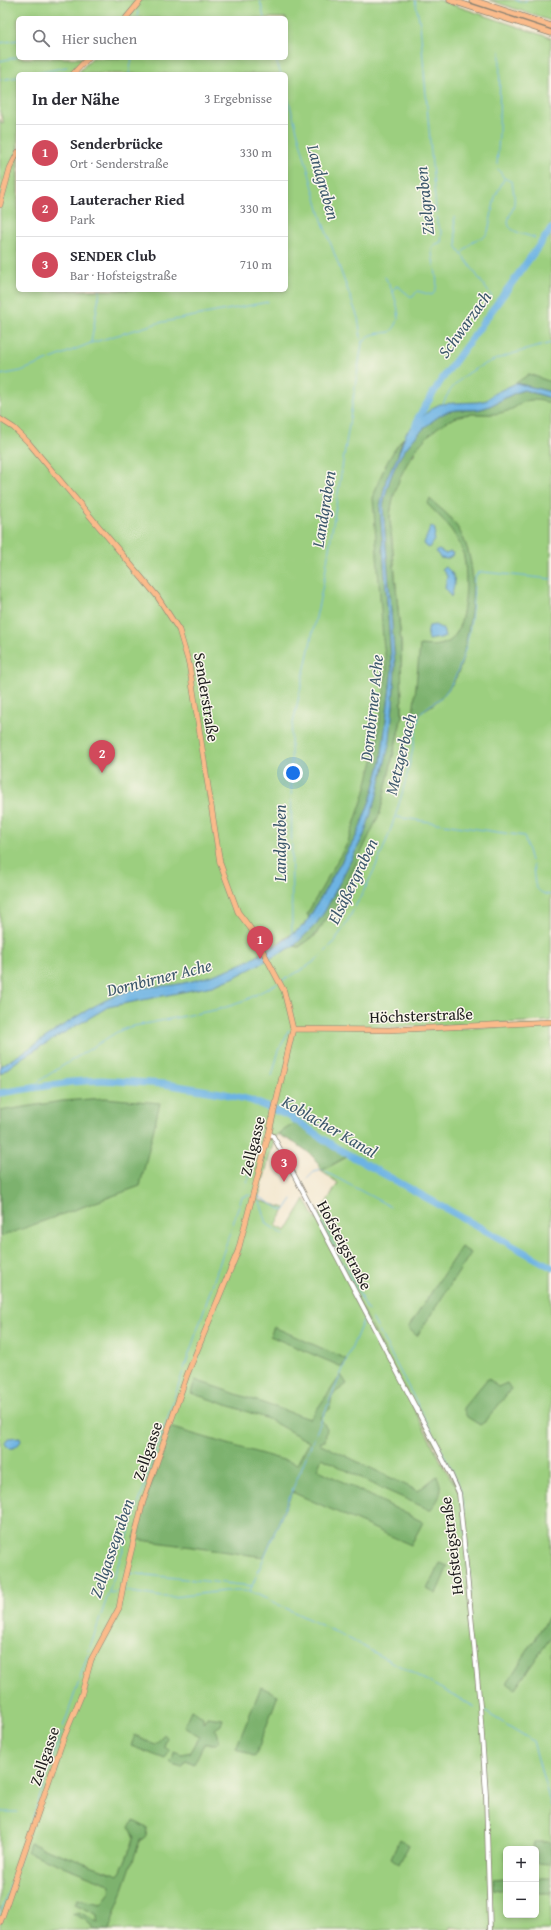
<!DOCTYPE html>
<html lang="de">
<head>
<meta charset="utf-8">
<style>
	:root { --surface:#fff; --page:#f7f7f7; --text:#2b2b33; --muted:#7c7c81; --line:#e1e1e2; --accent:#d1495b }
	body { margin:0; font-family:"Gentium Book Plus",serif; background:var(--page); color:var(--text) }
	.controls { position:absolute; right:12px; bottom:12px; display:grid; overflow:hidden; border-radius:6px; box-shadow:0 2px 6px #0003 }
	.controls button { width:36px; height:36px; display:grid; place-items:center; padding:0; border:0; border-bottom:1px solid var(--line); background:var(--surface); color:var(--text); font:20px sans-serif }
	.you { position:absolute; left:293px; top:773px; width:14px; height:14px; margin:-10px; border:3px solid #fff; border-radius:50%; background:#1a73e8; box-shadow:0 0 0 6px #1a73e833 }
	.badge { display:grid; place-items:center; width:26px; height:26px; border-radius:50%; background:var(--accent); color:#fff; font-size:13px; font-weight:700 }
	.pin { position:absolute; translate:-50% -33px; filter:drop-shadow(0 1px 2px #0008) }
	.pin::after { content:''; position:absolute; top:21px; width:14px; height:12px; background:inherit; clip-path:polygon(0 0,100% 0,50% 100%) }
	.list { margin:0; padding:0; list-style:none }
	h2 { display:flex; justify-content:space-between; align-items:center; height:52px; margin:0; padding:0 16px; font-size:17px }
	h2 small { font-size:13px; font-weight:400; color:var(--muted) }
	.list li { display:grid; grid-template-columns:26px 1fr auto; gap:12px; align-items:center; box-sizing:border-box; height:56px; padding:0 16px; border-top:1px solid var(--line) }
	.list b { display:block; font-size:15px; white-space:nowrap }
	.list p { margin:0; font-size:13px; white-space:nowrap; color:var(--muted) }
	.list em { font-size:13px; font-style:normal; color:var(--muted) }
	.icon { flex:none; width:22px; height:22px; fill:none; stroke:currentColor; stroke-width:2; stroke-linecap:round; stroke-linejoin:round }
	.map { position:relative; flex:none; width:551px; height:1930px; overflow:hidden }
	.search { position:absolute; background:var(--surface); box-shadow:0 2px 6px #0003; left:16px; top:16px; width:272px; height:44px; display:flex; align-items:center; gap:10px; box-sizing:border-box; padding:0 14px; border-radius:6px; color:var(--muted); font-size:15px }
	.panel { position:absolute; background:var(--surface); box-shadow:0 2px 6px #0003; left:16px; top:72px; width:272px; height:220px; border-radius:6px }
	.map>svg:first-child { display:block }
	.green { fill:#9ccf7f; stroke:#5c764e; fill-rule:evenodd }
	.forest { fill:#7db26e; stroke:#4c6745 }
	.water { fill:#6db3e3; stroke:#446880 }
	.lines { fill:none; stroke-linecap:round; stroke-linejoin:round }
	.stream { stroke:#6db3e3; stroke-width:1 }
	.river { stroke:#6db3e3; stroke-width:7 }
	.minor-casing { stroke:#878072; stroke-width:5.5 }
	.major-casing { stroke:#878072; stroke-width:6 }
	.highway-casing { stroke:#878072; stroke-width:7 }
	.minor { stroke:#fff; stroke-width:4 }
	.major { stroke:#fabb8b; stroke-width:5 }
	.highway { stroke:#fabb8b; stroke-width:5.5 }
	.labels { text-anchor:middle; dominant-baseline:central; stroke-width:3; stroke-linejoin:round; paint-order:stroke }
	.street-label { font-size:16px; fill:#1c1c1c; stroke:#fbf7ec }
	.water-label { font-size:17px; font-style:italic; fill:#3c586c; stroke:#fbf7ec }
</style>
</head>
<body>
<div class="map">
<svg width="551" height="1930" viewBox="0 0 551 1930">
	<rect width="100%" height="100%" fill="#fbf7ec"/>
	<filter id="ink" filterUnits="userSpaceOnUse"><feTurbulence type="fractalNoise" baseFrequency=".025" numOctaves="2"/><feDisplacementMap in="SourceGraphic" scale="8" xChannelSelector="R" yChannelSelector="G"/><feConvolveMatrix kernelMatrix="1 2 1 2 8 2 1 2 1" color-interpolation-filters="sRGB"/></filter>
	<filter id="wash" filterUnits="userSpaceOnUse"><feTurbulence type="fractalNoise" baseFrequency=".012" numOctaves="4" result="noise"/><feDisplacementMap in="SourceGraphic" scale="16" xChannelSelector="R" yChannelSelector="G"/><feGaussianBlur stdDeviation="0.9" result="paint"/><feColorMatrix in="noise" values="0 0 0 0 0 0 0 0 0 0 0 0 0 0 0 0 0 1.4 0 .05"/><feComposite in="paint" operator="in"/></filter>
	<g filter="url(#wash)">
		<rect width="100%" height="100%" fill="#f2e4c9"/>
		<path class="green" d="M 0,0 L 439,0 L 551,38 L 551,1021 L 373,1028 L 385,1031 L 551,1025 L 551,1930 L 477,1930 L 450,1927 L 449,1930 L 0,1930 L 0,119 L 2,124 L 4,123 L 0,112 ZM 18,18 L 286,18 L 286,58 L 92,58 L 77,74 L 286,74 L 286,290 L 18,290 L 18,74 L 70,74 L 85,58 L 18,58 ZM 412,450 L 415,453 C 399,471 391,495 390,519 L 401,642 L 402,716 L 380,813 L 316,935 L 299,947 L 294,946 L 260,963 L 257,956 L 301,928 L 313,913 L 371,798 L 392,670 L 380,508 ZM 294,1124 L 347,1157 L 321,1171 L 338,1183 L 316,1220 L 305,1199 L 286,1231 L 276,1226 L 285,1208 L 258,1200 L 275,1136 ZM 349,1284 L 461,1494 L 445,1469 ZM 506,1849 L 536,1849 L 536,1915 L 506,1915 Z
			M 489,0 L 551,0 L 551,21 Z"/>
		<path class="forest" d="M 529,374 L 551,382 L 551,392 L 516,383 Z
			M 524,390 L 551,398 L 551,403 C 517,394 525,408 500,413 C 487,416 473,412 460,416 C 420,428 392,480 390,519 L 401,642 L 402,716 L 380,813 L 336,906 L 315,935 L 299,947 L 294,946 L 316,924 L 363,835 L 383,771 L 393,706 L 395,665 L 383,507 C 386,491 390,476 398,461 C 406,445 430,419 447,412 C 458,408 470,411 480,409 C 493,407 510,393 524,390 Z
			M 403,438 L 397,458 L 386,480 L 380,508 L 392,670 L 381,762 L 371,798 L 357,835 L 309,918 L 307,914 L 348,842 L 364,795 L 376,749 L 387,669 L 383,640 L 373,498 C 380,475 388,457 403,438 Z
			M 430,499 C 436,505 443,510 448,515 C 479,549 475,595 467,636 C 464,652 462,669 453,683 C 448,690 442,697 435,703 C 429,708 423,709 419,716 L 413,716 L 420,645 C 430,646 444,647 452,639 C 467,624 469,568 462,550 C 455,531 441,517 427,504 Z
			M 105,1098 L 160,1103 L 140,1186 L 0,1237 L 0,1111 L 62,1101 Z
			M 295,1123 L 348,1156 L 321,1171 C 316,1152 294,1143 278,1134 Z
			M 461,1247 L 471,1253 L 417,1336 L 408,1328 Z
			M 274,1327 L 346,1359 L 342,1367 L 270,1336 Z
			M 341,1375 L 347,1384 L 332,1395 L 330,1409 L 320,1418 L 327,1428 L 325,1441 L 319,1443 L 418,1491 L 437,1476 C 444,1491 440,1499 430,1510 L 377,1486 L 322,1458 L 317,1469 L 423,1522 L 411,1545 L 292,1492 L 264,1557 L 134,1539 L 169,1427 L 297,1464 L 309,1442 L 266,1418 L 191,1393 L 195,1380 L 310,1419 Z
			M 488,1378 L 498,1387 L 507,1383 L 511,1389 L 486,1421 L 480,1425 L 467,1417 L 463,1408 Z
			M 440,1563 L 448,1566 L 436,1594 L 427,1589 Z
			M 551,1613 L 551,1637 L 515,1689 L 507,1683 Z
			M 261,1687 L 278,1695 L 255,1757 L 236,1748 Z
			M 191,1710 L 203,1717 L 203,1723 L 207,1717 L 223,1719 L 221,1725 L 215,1729 L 219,1741 L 216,1744 L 204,1744 L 194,1764 L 186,1760 L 182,1767 L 172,1764 L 170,1762 L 173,1757 L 174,1751 L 182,1754 L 190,1752 L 199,1736 L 184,1726 Z
			M 164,1734 L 167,1737 L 164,1747 L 170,1750 L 165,1759 L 131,1746 L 135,1735 L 155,1745 Z
			M 134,1821 L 147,1828 C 147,1834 146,1838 140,1840 L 109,1930 L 96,1930 L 84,1919 L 72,1914 L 79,1912 L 98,1922 L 98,1915 L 75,1904 L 77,1899 L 101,1904 L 111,1891 L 109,1884 L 27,1852 L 30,1843 L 118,1875 L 121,1871 L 134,1839 L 129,1827 Z
			M 400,1839 L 409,1845 L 399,1864 L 391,1858 Z
			M 534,1842 L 551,1842 L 551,1864 L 536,1863 L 536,1849 L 532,1849 Z
			M 506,1878 L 506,1891 L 493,1889 L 493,1879 Z
			M 536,1878 L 551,1878 L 551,1893 L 536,1893 Z"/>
		<path class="water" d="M 516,383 L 551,392 L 551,398 L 524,390 C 510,393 493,407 480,409 C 470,411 458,408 447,412 C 430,419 406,445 398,461 C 390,476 386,491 383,507 L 395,665 L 393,706 L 390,741 L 376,799 L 364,835 L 325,911 L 316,924 L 294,946 L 233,978 L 212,986 L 108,1007 L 23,1057 L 0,1074 L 0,1066 C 43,1043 81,1007 128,991 C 141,986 159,987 173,985 C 217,978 274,953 306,923 L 357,835 L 371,798 L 381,762 L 392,670 L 380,508 L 386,480 L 397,458 L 406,433 L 419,419 L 434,407 L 440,404 L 455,403 L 478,402 L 487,400 L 493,394 Z
			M 431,526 L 435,529 L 434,540 L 429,548 L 426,547 L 424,543 Z
			M 439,550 L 446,554 L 450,552 L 453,553 L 452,556 L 447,559 L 440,558 L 436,551 Z
			M 445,567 C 458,575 455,584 451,597 L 445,588 L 447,576 L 442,569 Z
			M 435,625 L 443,629 L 445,637 L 429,640 L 427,636 L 429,626 Z
			M 20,1437 L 21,1441 C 17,1447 13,1450 6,1447 L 5,1442 L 8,1438 Z"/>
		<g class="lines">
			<path class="stream" d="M 260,0 L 264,18
				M 515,0 L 523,2 L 527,0
				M 137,18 L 138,11
				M 0,43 L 18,40
				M 275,58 L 281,74
				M 0,61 L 18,57
				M 32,74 L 67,67
				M 129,74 L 132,58
				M 0,80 L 18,77
				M 286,91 L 322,220 L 358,318 L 362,344 L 324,580 L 291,733 L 292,936
				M 497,164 L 499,135 L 500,51
				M 498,169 L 504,178 L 512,182 C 513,189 515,197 514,204 C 513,213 502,223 513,230 C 519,234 528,235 535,238
				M 454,217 L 457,247 L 492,297
				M 540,240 L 542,241
				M 463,252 L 473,241 L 485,236 L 488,232 L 495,197 L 504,179
				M 385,277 L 393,292
				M 495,302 L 497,304
				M 91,343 L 158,323 L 268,302
				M 363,343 C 368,332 379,334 390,332 C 404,320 397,306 393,292 L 396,286 L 399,287 L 411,297 L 413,297 L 417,291 L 432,295 C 443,285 431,262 432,249 L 434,245 L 441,242 L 442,233 L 437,223 L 420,24 L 415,0
				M 0,375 L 21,371 L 91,343 L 100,290
				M 443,404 C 458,363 514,354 551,343
				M 396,817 L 524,836 L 531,861
				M 533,865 C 535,882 532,893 551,895
				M 281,981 C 296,973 312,965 324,953 C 338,939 347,922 356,905 C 390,846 408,782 419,716 C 426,705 439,702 446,692 C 467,665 474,611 474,578 L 478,573 L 483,572 L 551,579
				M 272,1076 L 279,1050 L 289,1030
				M 35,1087 L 36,1084 L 45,1077 L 117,1032 L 129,1027 L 220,1009 L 242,1002 L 278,983
				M 307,1179 L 314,1172 L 322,1170 L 391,1207
				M 302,1184 L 368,1311
				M 301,1185 L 303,1183
				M 246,1186 L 260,1145
				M 256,1195 L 284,1211 L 292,1199
				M 258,1195 L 267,1224 L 284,1235
				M 372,1318 L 452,1470 L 461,1491 L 463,1501 L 471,1594
				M 128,1573 L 252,1586
				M 125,1591 L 162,1597 L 174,1597 L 224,1591 L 250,1591 L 346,1637 L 475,1707
				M 125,1591 L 126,1582
				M 250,1591 L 363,1321
				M 109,1593 L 120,1591
				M 484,1711 L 533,1741 L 551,1806
				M 0,1812 L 18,1812
				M 0,1915 L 242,1197 L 250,1195"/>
			<path class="river" d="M 415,428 L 418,418 L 440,382 L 551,229
				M 0,1093 L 71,1082 L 101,1080 L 164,1084 L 221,1093 L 250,1100 L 291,1117 L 335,1147 L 551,1267"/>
		</g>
	</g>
	<g filter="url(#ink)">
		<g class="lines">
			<g class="minor-casing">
				<path id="minor" d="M 269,1133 L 273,1136 L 292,1171 L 450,1473 L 459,1493 L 480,1706 L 486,1795 L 490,1930"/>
			</g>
			<g class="major-casing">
				<path id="major" d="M 126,18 L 141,0
					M 73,74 L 88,58
					M 0,205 L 10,168 L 18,152
					M 0,419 L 14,428 L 28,442 L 157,596 L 179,630 L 189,664 L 220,863 L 238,912 L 251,929 L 284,991 L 293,1029 L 269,1133 L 238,1251 L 187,1375 L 143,1502 L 124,1581 L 119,1608 L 91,1660 L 81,1696 L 64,1737 L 0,1923
					M 293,1029 L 389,1030 L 551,1022"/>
			</g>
			<g class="highway-casing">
				<path id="highway" d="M 450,0 L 551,33
					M 472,0 L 551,26"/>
			</g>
			<use href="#minor" class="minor"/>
			<use href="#major" class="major"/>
			<use href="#highway" class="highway"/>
		</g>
	</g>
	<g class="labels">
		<g class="street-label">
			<text transform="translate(207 697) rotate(81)">Senderstraße</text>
			<text transform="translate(421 1015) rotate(-2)">Höchsterstraße</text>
			<text transform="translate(252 1146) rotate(-76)">Zellgasse</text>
			<text transform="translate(345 1245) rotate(62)">Hofsteigstraße</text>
			<text transform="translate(147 1451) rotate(-71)">Zellgasse</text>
			<text transform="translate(451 1546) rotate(-97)">Hofsteigstraße</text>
			<text transform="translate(44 1756) rotate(-71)">Zellgasse</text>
		</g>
		<g class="water-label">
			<text transform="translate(324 182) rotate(74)">Landgraben</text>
			<text transform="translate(424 201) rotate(-96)">Zielgraben</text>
			<text transform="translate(464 324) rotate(-54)">Schwarzach</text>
			<text transform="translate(323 509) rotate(-81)">Landgraben</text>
			<text transform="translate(371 708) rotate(-84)">Dornbirner Ache</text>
			<text transform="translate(400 754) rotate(-76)">Metzgerbach</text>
			<text transform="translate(279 843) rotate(-90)">Landgraben</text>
			<text transform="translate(352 881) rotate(-64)">Elsäßergraben</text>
			<text transform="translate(159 977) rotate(-14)">Dornbirner Ache</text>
			<text transform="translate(330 1126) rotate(30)">Koblacher Kanal</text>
			<text transform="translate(111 1548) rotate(-71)">Zellgassegraben</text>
		</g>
	</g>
</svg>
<div class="controls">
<button>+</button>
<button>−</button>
</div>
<div class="you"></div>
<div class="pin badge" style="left:260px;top:959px">1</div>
<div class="pin badge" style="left:102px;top:773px">2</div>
<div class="pin badge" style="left:284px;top:1182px">3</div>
<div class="search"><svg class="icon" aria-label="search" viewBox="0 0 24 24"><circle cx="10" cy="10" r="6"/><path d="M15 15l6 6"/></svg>Hier suchen</div>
<section class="panel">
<h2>In der Nähe<small>3 Ergebnisse</small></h2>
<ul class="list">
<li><span class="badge">1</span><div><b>Senderbrücke</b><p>Ort · Senderstraße</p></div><em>330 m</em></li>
<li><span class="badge">2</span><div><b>Lauteracher Ried</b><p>Park</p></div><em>330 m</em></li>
<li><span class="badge">3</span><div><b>SENDER Club</b><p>Bar · Hofsteigstraße</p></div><em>710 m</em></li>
</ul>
</section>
</div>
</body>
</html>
